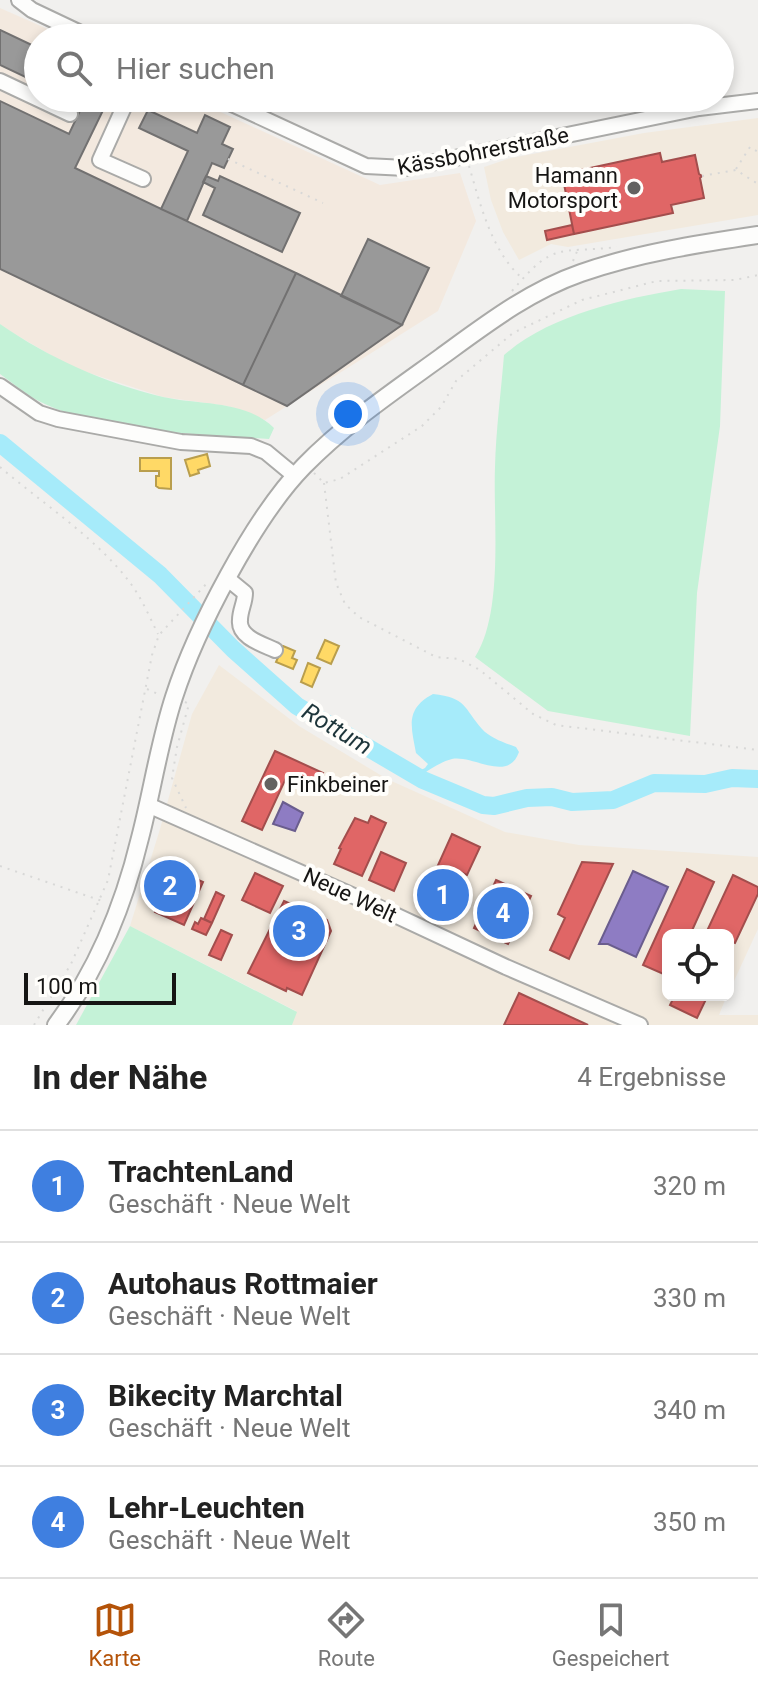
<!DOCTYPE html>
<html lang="de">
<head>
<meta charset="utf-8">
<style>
	:root { --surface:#fff; --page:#f2f2f2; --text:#222; --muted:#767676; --line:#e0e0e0; --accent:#b45309 }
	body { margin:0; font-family:Roboto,sans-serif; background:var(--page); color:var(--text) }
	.controls { position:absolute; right:24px; bottom:24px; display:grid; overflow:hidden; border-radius:12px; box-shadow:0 4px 12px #0003 }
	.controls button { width:72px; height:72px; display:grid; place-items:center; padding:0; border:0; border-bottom:2px solid var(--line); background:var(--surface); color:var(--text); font:40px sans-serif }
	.scale { position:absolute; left:24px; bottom:20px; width:152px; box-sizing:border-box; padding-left:8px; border:4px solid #161514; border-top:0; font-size:22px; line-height:28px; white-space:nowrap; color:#161514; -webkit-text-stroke:6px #fffefb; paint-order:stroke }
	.you { position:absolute; left:348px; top:414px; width:28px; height:28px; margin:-20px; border:6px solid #fff; border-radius:50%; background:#1a73e8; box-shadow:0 0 0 12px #1a73e833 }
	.badge { display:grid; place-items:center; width:52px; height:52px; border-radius:50%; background:var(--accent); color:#fff; font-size:26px; font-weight:700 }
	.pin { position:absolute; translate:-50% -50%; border:4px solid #fff; box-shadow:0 2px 8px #0006 }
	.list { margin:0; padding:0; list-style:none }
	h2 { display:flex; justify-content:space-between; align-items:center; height:104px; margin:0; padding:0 32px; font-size:34px }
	h2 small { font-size:26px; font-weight:400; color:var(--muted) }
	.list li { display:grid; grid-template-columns:52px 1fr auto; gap:24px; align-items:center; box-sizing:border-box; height:112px; padding:0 32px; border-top:2px solid var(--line) }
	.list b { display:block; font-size:30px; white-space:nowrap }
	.list p { margin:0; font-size:26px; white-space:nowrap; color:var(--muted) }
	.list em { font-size:26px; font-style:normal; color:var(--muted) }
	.icon { flex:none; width:44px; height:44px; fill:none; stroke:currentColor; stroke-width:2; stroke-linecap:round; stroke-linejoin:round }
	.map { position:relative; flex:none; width:758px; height:1025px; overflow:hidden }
	.search { position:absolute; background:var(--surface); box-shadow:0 4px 12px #0003; left:24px; right:24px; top:24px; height:88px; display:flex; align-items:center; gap:20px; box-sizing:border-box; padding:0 28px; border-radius:44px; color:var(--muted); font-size:30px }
	.sheet { height:552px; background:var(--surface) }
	nav { display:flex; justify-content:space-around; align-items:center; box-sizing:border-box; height:112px; border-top:2px solid var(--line); background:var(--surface); font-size:22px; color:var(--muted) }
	nav a { display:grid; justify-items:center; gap:4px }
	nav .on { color:var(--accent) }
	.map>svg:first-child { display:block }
	.commercial { fill:#f2eade }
	.industrial { fill:#f3e9df }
	.green { fill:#c4f2d7 }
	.water { fill:#a6ebfa }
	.homes { fill:#ffd966; stroke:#b99e4d; stroke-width:2 }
	.shops { fill:#e06666; stroke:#a34e4d; stroke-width:2 }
	.offices { fill:#8e7cc3; stroke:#6a5d8e; stroke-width:2 }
	.industry { fill:#999; stroke:#727171; stroke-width:2 }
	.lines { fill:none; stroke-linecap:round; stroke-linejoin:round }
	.river { stroke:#a6ebfa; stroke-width:18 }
	.minor-casing { stroke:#aaaaa8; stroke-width:18 }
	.major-casing { stroke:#aaaaa8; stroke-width:20 }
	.path { stroke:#d8d8d7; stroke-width:2; stroke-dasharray:2 6; stroke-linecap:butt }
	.minor { stroke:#fdfdfc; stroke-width:14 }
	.major { stroke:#fdfdfc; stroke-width:16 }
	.poi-dot { fill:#636260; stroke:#fffefb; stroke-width:3 }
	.labels { text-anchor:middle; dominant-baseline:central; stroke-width:8; stroke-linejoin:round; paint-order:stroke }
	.street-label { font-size:22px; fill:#161514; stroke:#fffefb }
	.poi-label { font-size:22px; fill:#161514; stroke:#fffefb; text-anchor:end }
	.water-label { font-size:24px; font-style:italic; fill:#1e353a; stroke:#fffefb }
</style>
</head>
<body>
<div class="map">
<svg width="758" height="1025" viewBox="0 0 758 1025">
	<rect width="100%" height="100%" fill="#f1f0ee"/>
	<path class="commercial" d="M 758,118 L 758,215 L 568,247 L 551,244 L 519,260 L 503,232 L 491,200 L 484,167 L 511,158 L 644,133 Z
		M 219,665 L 299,726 L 387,779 L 505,832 L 579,845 L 758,857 L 758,929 L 728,994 L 728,935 L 668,935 L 668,995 L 727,995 L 719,1015 L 758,1015 L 758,1025 L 292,1025 L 296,1011 L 130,926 L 160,829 L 192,714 Z"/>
	<path class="industrial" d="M 0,8 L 68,38 L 38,38 L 38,98 L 190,98 L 380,185 L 460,173 L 476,221 L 438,311 L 265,420 L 228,406 L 163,397 L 71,367 L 3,327 L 0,324 Z"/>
	<path class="green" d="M 681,289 L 725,291 L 720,426 L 697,593 L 690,736 L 548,711 L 475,657 C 504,612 493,520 495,467 C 496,430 501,392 504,355 C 550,315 622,299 681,289 Z
		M 0,324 C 49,358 105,383 163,397 C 199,405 246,400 274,428 L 269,439 C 203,435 92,431 35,399 C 23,392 11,382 0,374 Z
		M 130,926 L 297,1012 L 292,1025 L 76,1025 Z"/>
	<path class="water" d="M 433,694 C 467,698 463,707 482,729 C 490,738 505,743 516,747 L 519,752 C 508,783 474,755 452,759 C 440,762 429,770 418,777 L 413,774 L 425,768 L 428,764 L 416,753 C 411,726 405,709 433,694 Z"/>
	<path class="homes" d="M 207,454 L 210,466 L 198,470 L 199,473 L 190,476 L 185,460 Z
		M 140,458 L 171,458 L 171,489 L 159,488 L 156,486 L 156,476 L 159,476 L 159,471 L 140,471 Z
		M 325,640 L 339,646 L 331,664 L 317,658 Z
		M 283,646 L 295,651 L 292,658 L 297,660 L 293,669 L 276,662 Z
		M 308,663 L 320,668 L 312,687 L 301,682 Z"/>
	<path class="shops" d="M 660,153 L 662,162 L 695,155 L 699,174 L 702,176 L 700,178 L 704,198 L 671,205 L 673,213 L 574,234 L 562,174 Z
		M 572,225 L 574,234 L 547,240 L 545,231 Z
		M 275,751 L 323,773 L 314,791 L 286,778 L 262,830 L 242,821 Z
		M 371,816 L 386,823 L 362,876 L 334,864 L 341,849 L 339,848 L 355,818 L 368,823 Z
		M 452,834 L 480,847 L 467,875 L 460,872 L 441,912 L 421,903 Z
		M 381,852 L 406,863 L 394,891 L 369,880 Z
		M 582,862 L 613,864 L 569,959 L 550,950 L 565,918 L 558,914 Z
		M 174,869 L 203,882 L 184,925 L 155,912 Z
		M 687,869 L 714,882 L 690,935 L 668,935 L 668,976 L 643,965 Z
		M 255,873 L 283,886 L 270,913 L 242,900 Z
		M 733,875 L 758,887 L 758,894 L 735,943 L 728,940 L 728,935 L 717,935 L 707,931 Z
		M 496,880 L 531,896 L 508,944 L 474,928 Z
		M 216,892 L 224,896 L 212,923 L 204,919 Z
		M 284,901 L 327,920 L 331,931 L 302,995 L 287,988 L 286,991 L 248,973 Z
		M 201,918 L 212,923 L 206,935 L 192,929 L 195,922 L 198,924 Z
		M 221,930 L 232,935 L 221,960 L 209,955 Z
		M 519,993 L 588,1025 L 504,1025 Z
		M 675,995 L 708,995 L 697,1018 L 670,1005 Z"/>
	<path class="offices" d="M 283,802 L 303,813 L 295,831 L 273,824 Z
		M 633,871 L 668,887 L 636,957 L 608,944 L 599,944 Z"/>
	<path class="industry" d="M 0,30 L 38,48 L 38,83 L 0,65 Z
		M 86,98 L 109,98 L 75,168 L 296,273 L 243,385 L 0,269 L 0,101 L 69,134 Z
		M 148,110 L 197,133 L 205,115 L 230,127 L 222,144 L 233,149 L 224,168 L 212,163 L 187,221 L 161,209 L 188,151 L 139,128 Z
		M 206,176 L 218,181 L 220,176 L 300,213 L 282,252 L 203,215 L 215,188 L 203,182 Z
		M 368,239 L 429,268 L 402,325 L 341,296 Z
		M 296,273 L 402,325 L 287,406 L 243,385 Z"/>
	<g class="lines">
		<path class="river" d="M 0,443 L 160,575 L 233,649 L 297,706 L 423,780 L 483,805 L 494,806 L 527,798 L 552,797 L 572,802 L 613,800 L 654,783 L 705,784 L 732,778 L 758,779"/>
		<g class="minor-casing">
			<path id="minor" d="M 19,0 L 32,10 L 91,38
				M 0,81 L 70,114
				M 128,98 L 100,160 L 143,179
				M 219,98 L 366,166 L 406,168 L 699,108 L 758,101
				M 0,386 L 39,413 L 58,419 L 181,442 L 251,446 L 266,452 L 295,476
				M 228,579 L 245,593 C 245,603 240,610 240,620 C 238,637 262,644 275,650
				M 148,805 L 365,901 L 506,967 L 640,1025"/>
		</g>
		<g class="major-casing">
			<path id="major" d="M 56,1025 C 97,971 124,904 140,838 C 152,792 159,743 174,697 C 196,629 254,517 304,466 C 345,424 394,391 441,357 C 485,325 529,291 581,273 C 638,253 698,244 758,235"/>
		</g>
		<path class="path" d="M 228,159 L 323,203
			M 469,166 C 480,203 491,251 522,278
			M 736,169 L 750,147 L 758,152
			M 702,176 L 736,170 L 758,184
			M 573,261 L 578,249
			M 512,291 C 555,240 558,254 617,247
			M 0,467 C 43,504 98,539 131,584 C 142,599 150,618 158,634
			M 314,473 L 324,483 L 340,479 L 422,426 L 441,407 L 456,381 L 513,333 L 582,300 L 657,281 L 735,280 L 758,275
			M 324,483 L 336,583 L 345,604 L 359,617 L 436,657 L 459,659 L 480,670 L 533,714 L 556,725 L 758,750
			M 147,689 L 160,695
			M 185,702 L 189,704 L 177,747 L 172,778 L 186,808
			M 0,866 L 105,902
			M 34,1025 L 71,964 L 108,880 L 152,655 L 159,635 L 209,581"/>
		<use href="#minor" class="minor"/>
		<use href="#major" class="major"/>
	</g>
	<g class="poi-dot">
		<circle cx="634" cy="188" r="8"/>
		<circle cx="271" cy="784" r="8"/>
	</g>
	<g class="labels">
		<g class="street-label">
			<text transform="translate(483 151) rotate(-11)">Kässbohrerstraße</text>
			<text transform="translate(350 895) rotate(25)">Neue Welt</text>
		</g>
		<g class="poi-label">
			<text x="618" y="175">Hamann<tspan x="618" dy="25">Motorsport</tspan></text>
			<text x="287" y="784" text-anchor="start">Finkbeiner</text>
		</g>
		<g class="water-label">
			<text transform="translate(337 729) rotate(31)">Rottum</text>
		</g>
	</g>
</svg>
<div class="controls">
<button><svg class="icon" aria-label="locate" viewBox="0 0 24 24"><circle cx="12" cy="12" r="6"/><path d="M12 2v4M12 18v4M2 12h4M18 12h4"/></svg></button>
</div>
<div class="scale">100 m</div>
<div class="you"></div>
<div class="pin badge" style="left:443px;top:895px;background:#3f7fe0">1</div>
<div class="pin badge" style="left:170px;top:886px;background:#3f7fe0">2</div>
<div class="pin badge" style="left:299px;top:931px;background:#3f7fe0">3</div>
<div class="pin badge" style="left:503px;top:913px;background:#3f7fe0">4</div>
<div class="search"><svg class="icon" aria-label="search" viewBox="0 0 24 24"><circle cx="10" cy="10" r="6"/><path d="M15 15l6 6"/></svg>Hier suchen</div>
</div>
<section class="sheet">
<h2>In der Nähe<small>4 Ergebnisse</small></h2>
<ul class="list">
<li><span class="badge" style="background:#3f7fe0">1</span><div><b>TrachtenLand</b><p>Geschäft · Neue Welt</p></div><em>320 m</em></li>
<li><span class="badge" style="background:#3f7fe0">2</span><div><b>Autohaus Rottmaier</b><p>Geschäft · Neue Welt</p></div><em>330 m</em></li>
<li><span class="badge" style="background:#3f7fe0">3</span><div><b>Bikecity Marchtal</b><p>Geschäft · Neue Welt</p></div><em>340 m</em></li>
<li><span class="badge" style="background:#3f7fe0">4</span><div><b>Lehr-Leuchten</b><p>Geschäft · Neue Welt</p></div><em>350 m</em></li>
</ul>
</section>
<nav>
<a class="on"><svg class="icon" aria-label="map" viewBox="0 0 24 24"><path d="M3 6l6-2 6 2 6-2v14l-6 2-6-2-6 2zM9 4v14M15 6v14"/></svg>Karte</a>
<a><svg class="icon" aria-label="directions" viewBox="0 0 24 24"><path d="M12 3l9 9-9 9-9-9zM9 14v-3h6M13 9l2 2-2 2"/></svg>Route</a>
<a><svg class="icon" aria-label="saved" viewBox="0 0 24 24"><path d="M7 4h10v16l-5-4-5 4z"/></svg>Gespeichert</a>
</nav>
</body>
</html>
